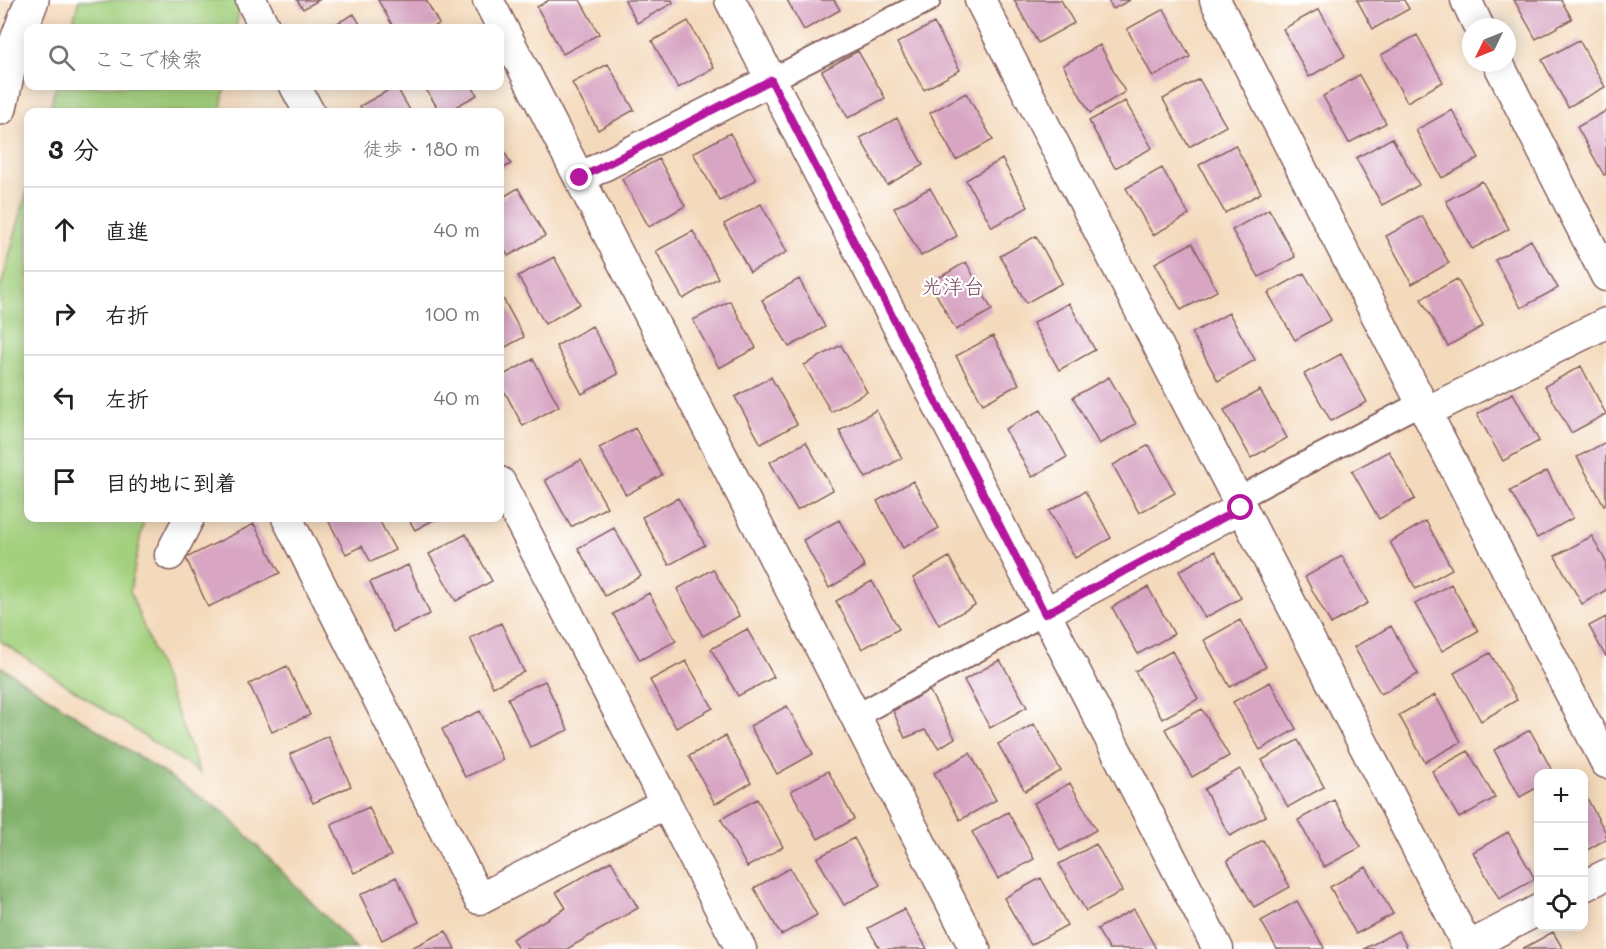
<!DOCTYPE html>
<html lang="ja">
<head>
<meta charset="utf-8">
<style>
	:root { --surface:#fff; --page:#f6f6f6; --text:#202124; --muted:#757577; --line:#e0e0e0 }
	body { margin:0; font-family:Mali,"Klee One",sans-serif; background:var(--page); color:var(--text) }
	.controls { position:absolute; right:18px; bottom:18px; display:grid; overflow:hidden; border-radius:12px; box-shadow:0 3px 15px #0003 }
	.controls button { width:54px; height:54px; display:grid; place-items:center; padding:0; border:0; border-bottom:2px solid var(--line); background:var(--surface); color:var(--text); font:30px sans-serif }
	.compass { position:absolute; left:1462px; top:18px; width:54px; height:54px; border-radius:50%; background:var(--surface); box-shadow:0 3px 15px #0003; rotate:227deg }
	.stop { position:absolute; width:18px; height:18px; margin:-14px; border:4px solid #b5179e; border-radius:50%; background:#fff }
	.stop.end { background:#b5179e; border-color:#fff; box-shadow:0 2px 6px #0008 }
	.list { margin:0; padding:0; list-style:none }
	h2 { display:flex; justify-content:space-between; align-items:center; height:78px; margin:0; padding:0 24px; font-size:26px }
	h2 small { font-size:20px; font-weight:400; color:var(--muted) }
	.list li { display:grid; grid-template-columns:39px 1fr auto; gap:18px; align-items:center; box-sizing:border-box; height:84px; padding:0 24px; border-top:2px solid var(--line) }
	.list b { display:block; font-size:22px; white-space:nowrap }
	.list em { font-size:20px; font-style:normal; color:var(--muted) }
	.icon { flex:none; width:33px; height:33px; fill:none; stroke:currentColor; stroke-width:2; stroke-linecap:round; stroke-linejoin:round }
	.map { position:relative; flex:none; width:1606px; height:949px; overflow:hidden }
	.search { position:absolute; background:var(--surface); box-shadow:0 3px 15px #0003; left:24px; top:24px; width:480px; height:66px; display:flex; align-items:center; gap:15px; box-sizing:border-box; padding:0 21px; border-radius:12px; color:var(--muted); font-size:22px }
	.panel { position:absolute; background:var(--surface); box-shadow:0 3px 15px #0003; left:24px; top:108px; width:480px; height:414px; border-radius:12px }
	.map>svg:first-child { display:block }
	.green { fill:#a3d07d; stroke:#767854; stroke-width:1.5 }
	.forest { fill:#82b26c; stroke:#66684c; stroke-width:1.5 }
	.building { fill:#d8a5c3 }
	.lines { fill:none; stroke-linecap:round; stroke-linejoin:round }
	.pedestrian-casing { stroke:#86605e; stroke-width:26 }
	.minor-casing { stroke:#86605e; stroke-width:33 }
	.tertiary-casing { stroke:#86605e; stroke-width:36 }
	.pedestrian { stroke:#fff; stroke-width:22 }
	.minor { stroke:#fff; stroke-width:30 }
	.tertiary { stroke:#fff; stroke-width:33 }
	.route { stroke:#b5179e; stroke-width:8 }
	.labels { text-anchor:middle; dominant-baseline:central; stroke-width:4.5; stroke-linejoin:round; paint-order:stroke }
	.quarter-label { font-size:21px; fill:#7c4e60; stroke:#fff }
</style>
</head>
<body>
<div class="map">
<svg width="1606" height="949" viewBox="0 0 1606 949">
	<rect width="100%" height="100%" fill="#fff"/>
	<filter id="ink" filterUnits="userSpaceOnUse"><feTurbulence type="fractalNoise" baseFrequency=".0167" numOctaves="2"/><feDisplacementMap in="SourceGraphic" scale="12" xChannelSelector="R" yChannelSelector="G"/><feConvolveMatrix kernelMatrix="1 2 1 2 8 2 1 2 1" color-interpolation-filters="sRGB"/></filter>
	<filter id="wash" filterUnits="userSpaceOnUse"><feTurbulence type="fractalNoise" baseFrequency=".008" numOctaves="4" result="noise"/><feDisplacementMap in="SourceGraphic" scale="24" xChannelSelector="R" yChannelSelector="G"/><feGaussianBlur stdDeviation="1.35" result="paint"/><feColorMatrix in="noise" values="0 0 0 0 0 0 0 0 0 0 0 0 0 0 0 0 0 1.4 0 .05"/><feComposite in="paint" operator="in"/></filter>
	<g filter="url(#wash)">
		<rect width="100%" height="100%" fill="#f4dabc"/>
		<path class="green" d="M 79,0 L 235,0 L 240,8 L 236,28 L 71,28 Z
			M 56,86 L 225,86 L 220,112 L 49,112 Z
			M 28,187 L 28,518 L 144,518 L 130,591 L 200,773 L 0,641 L 0,290 Z"/>
		<path class="forest" d="M 0,666 L 225,813 L 357,949 L 0,949 Z"/>
		<g id="blocks">
			<path class="building" d="M 297,0 L 319,0 L 303,9 Z
				M 378,0 L 426,0 L 439,24 L 431,28 L 394,28 Z
				M 549,0 L 580,0 L 599,34 L 563,54 L 537,7 Z
				M 625,0 L 672,0 L 673,3 L 637,23 Z
				M 787,0 L 834,0 L 840,10 L 804,30 Z
				M 1014,0 L 1061,0 L 1074,23 L 1038,43 Z
				M 1108,0 L 1130,0 L 1113,9 Z
				M 1357,0 L 1404,0 L 1409,9 L 1373,29 Z
				M 1514,0 L 1561,0 L 1572,19 L 1536,39 Z
				M 1164,9 L 1190,57 L 1153,77 L 1127,29 Z
				M 1319,9 L 1345,56 L 1309,77 L 1283,29 Z
				M 354,14 L 362,28 L 328,28 Z
				M 688,21 L 714,68 L 678,88 L 652,41 Z
				M 934,23 L 960,70 L 924,90 L 897,43 Z
				M 1417,35 L 1443,82 L 1407,102 L 1381,55 Z
				M 1579,40 L 1605,87 L 1568,107 L 1542,60 Z
				M 1100,45 L 1125,92 L 1090,113 L 1063,65 Z
				M 858,51 L 885,98 L 848,118 L 822,71 Z
				M 608,64 L 634,110 L 598,130 L 572,83 Z
				M 1359,75 L 1386,123 L 1349,143 L 1323,96 Z
				M 1199,79 L 1226,126 L 1189,147 L 1163,99 Z
				M 396,86 L 411,112 L 364,112 L 360,106 Z
				M 424,86 L 472,86 L 477,95 L 446,112 L 440,112 Z
				M 966,93 L 993,140 L 956,160 L 930,113 Z
				M 1125,101 L 1152,148 L 1115,168 L 1089,121 Z
				M 1452,110 L 1479,158 L 1442,178 L 1416,130 Z
				M 1606,111 L 1606,174 L 1604,175 L 1577,127 Z
				M 897,118 L 923,165 L 887,185 L 860,138 Z
				M 730,133 L 756,180 L 720,201 L 693,153 Z
				M 1392,138 L 1419,185 L 1382,205 L 1356,158 Z
				M 500,144 L 511,164 L 500,170 Z
				M 1235,145 L 1261,193 L 1225,213 L 1199,165 Z
				M 659,159 L 685,206 L 649,227 L 622,179 Z
				M 1002,159 L 1028,207 L 992,227 L 966,180 Z
				M 1162,168 L 1189,215 L 1153,235 L 1126,188 Z
				M 1482,181 L 1509,229 L 1472,249 L 1446,201 Z
				M 518,188 L 545,236 L 508,256 L 500,240 L 500,199 Z
				M 930,188 L 957,236 L 921,256 L 894,208 Z
				M 761,204 L 787,252 L 750,272 L 724,224 Z
				M 1269,209 L 1295,257 L 1259,277 L 1232,230 Z
				M 1422,216 L 1449,263 L 1412,284 L 1386,236 Z
				M 693,231 L 718,278 L 683,299 L 656,251 Z
				M 1036,236 L 1062,283 L 1026,303 L 1000,256 Z
				M 1531,240 L 1558,288 L 1521,308 L 1495,260 Z
				M 1192,243 L 1217,291 L 1181,310 L 1155,263 Z
				M 554,257 L 580,304 L 545,324 L 518,276 Z
				M 966,262 L 992,310 L 956,330 L 930,283 Z
				M 1304,273 L 1331,320 L 1295,340 L 1268,293 Z
				M 799,279 L 825,327 L 789,347 L 762,300 Z
				M 1457,279 L 1483,326 L 1448,346 L 1421,299 Z
				M 500,293 L 524,337 L 500,350 Z
				M 730,301 L 756,348 L 719,368 L 693,320 Z
				M 1069,303 L 1095,350 L 1059,370 L 1033,323 Z
				M 1229,313 L 1255,360 L 1218,381 L 1192,333 Z
				M 592,326 L 618,374 L 582,394 L 556,346 Z
				M 993,336 L 1019,384 L 983,404 L 956,356 Z
				M 841,345 L 867,392 L 831,412 L 804,365 Z
				M 1341,354 L 1367,402 L 1331,421 L 1304,374 Z
				M 533,359 L 559,406 L 523,426 L 500,383 L 500,377 Z
				M 1581,366 L 1606,414 L 1571,433 L 1545,386 Z
				M 771,377 L 797,424 L 761,444 L 735,397 Z
				M 1109,377 L 1136,424 L 1099,444 L 1073,397 Z
				M 1260,390 L 1287,438 L 1251,458 L 1224,410 Z
				M 1513,393 L 1539,441 L 1503,461 L 1477,414 Z
				M 876,410 L 902,458 L 866,478 L 839,431 Z
				M 1041,410 L 1067,457 L 1032,477 L 1005,429 Z
				M 635,428 L 662,475 L 626,495 L 599,448 Z
				M 806,442 L 833,490 L 797,510 L 770,462 Z
				M 1606,442 L 1606,503 L 1604,505 L 1577,457 Z
				M 1149,445 L 1175,493 L 1139,513 L 1113,465 Z
				M 1389,451 L 1415,499 L 1379,519 L 1352,471 Z
				M 581,460 L 607,507 L 571,527 L 545,480 Z
				M 1547,471 L 1573,518 L 1537,538 L 1510,491 Z
				M 913,481 L 939,528 L 903,548 L 877,501 Z
				M 1085,491 L 1111,538 L 1075,558 L 1049,511 Z
				M 678,498 L 705,545 L 669,565 L 642,517 Z
				M 327,518 L 378,518 L 395,550 L 371,562 L 362,546 L 346,554 Z
				M 408,518 L 437,518 L 415,530 Z
				M 839,520 L 865,567 L 829,588 L 803,540 Z
				M 1426,521 L 1452,569 L 1416,589 L 1390,542 Z
				M 254,524 L 280,573 L 208,607 L 186,558 Z
				M 614,528 L 641,576 L 605,596 L 578,548 Z
				M 466,534 L 492,581 L 456,601 L 429,554 Z
				M 1592,536 L 1606,562 L 1606,590 L 1582,604 L 1555,556 Z
				M 1215,551 L 1241,598 L 1205,618 L 1179,571 Z
				M 1342,556 L 1368,603 L 1331,624 L 1305,577 Z
				M 949,557 L 975,605 L 939,625 L 913,578 Z
				M 408,565 L 430,614 L 393,632 L 370,582 Z
				M 713,569 L 739,616 L 703,636 L 677,589 Z
				M 872,581 L 899,629 L 862,649 L 836,601 Z
				M 1451,584 L 1478,631 L 1442,651 L 1415,604 Z
				M 1148,587 L 1174,634 L 1138,654 L 1112,607 Z
				M 649,593 L 676,641 L 640,660 L 613,614 Z
				M 1606,617 L 1606,657 L 1589,626 Z
				M 1240,620 L 1266,667 L 1230,687 L 1204,640 Z
				M 501,623 L 524,672 L 493,687 L 470,638 Z
				M 1391,626 L 1418,674 L 1381,694 L 1354,647 Z
				M 747,629 L 774,677 L 738,696 L 711,649 Z
				M 1172,651 L 1198,699 L 1162,719 L 1135,671 Z
				M 1490,653 L 1517,700 L 1481,721 L 1454,673 Z
				M 1000,660 L 1027,707 L 990,728 L 964,680 Z
				M 686,661 L 713,708 L 676,728 L 650,680 Z
				M 287,666 L 310,715 L 272,732 L 249,684 Z
				M 545,681 L 568,730 L 530,747 L 508,698 Z
				M 1270,682 L 1296,729 L 1260,750 L 1233,702 Z
				M 929,690 L 955,738 L 939,748 L 925,730 L 905,738 L 893,711 Z
				M 1435,695 L 1461,742 L 1425,762 L 1399,715 Z
				M 787,706 L 813,754 L 777,774 L 750,726 Z
				M 1202,709 L 1229,756 L 1192,777 L 1165,729 Z
				M 480,711 L 503,760 L 465,777 L 442,729 Z
				M 1034,724 L 1061,771 L 1025,791 L 998,744 Z
				M 1530,730 L 1554,774 L 1538,774 L 1538,787 L 1520,797 L 1494,750 Z
				M 328,736 L 351,786 L 313,803 L 290,754 Z
				M 725,736 L 751,783 L 715,804 L 689,756 Z
				M 1298,740 L 1324,787 L 1288,807 L 1262,760 Z
				M 1468,751 L 1495,798 L 1459,818 L 1432,771 Z
				M 970,753 L 996,800 L 960,820 L 934,773 Z
				M 1240,769 L 1266,816 L 1230,836 L 1204,789 Z
				M 828,771 L 854,819 L 818,839 L 791,791 Z
				M 1070,783 L 1096,830 L 1060,851 L 1034,803 Z
				M 1584,793 L 1606,833 L 1606,839 L 1584,852 Z
				M 757,799 L 783,847 L 747,867 L 721,819 Z
				M 1334,800 L 1361,847 L 1324,867 L 1298,820 Z
				M 369,807 L 391,856 L 354,873 L 331,824 Z
				M 1008,812 L 1034,859 L 998,879 L 972,832 Z
				M 1508,832 L 1535,879 L 1499,899 L 1473,852 Z
				M 854,838 L 880,885 L 844,905 L 817,858 Z
				M 1263,840 L 1290,887 L 1254,907 L 1227,860 Z
				M 1096,844 L 1122,891 L 1086,911 L 1059,864 Z
				M 611,861 L 638,908 L 567,949 L 518,949 L 512,939 L 566,908 L 556,892 Z
				M 1366,867 L 1393,914 L 1356,934 L 1330,887 Z
				M 790,868 L 817,915 L 781,935 L 754,888 Z
				M 396,877 L 419,922 L 382,940 L 360,895 Z
				M 1041,878 L 1067,925 L 1031,945 L 1004,898 Z
				M 1297,901 L 1324,948 L 1323,949 L 1277,949 L 1261,921 Z
				M 904,909 L 927,949 L 880,949 L 868,928 Z
				M 1134,909 L 1156,949 L 1109,949 L 1097,929 Z
				M 446,931 L 455,949 L 409,949 Z
				M 1398,931 L 1408,949 L 1364,949 Z
				M 1553,932 L 1563,949 L 1522,949 Z"/>
		</g>
	</g>
	<g filter="url(#ink)">
		<use href="#blocks" fill-opacity="0" stroke="#86605e" stroke-width="1.5"/>
		<g class="lines">
			<g class="pedestrian-casing">
				<path id="pedestrian" d="M 771,80 L 929,0
					M 1237,499 L 1421,403
					M 856,716 L 1045,613"/>
			</g>
			<g class="minor-casing">
				<path id="minor" d="M 251,0 L 265,28
					M 488,0 L 975,949
					M 730,0 L 1218,949
					M 980,0 L 1469,949
					M 1215,0 L 1606,763
					M 1466,0 L 1479,27
					M 1498,63 L 1606,276
					M 295,86 L 309,112
					M 580,178 L 771,80
					M 1426,412 L 1606,323
					M 500,482 L 741,949
					M 287,518 L 479,899 L 666,803
					M 170,555 L 189,518
					M 1045,613 L 1241,508
					M 1584,886 L 1606,875
					M 1468,947 L 1538,910"/>
			</g>
			<g class="tertiary-casing">
				<path id="tertiary" d="M 0,108 L 12,53 L 32,0"/>
			</g>
			<use href="#pedestrian" class="pedestrian"/>
			<use href="#minor" class="minor"/>
			<use href="#tertiary" class="tertiary"/>
		</g>
	</g>
	<g class="lines" filter="url(#ink)">
		<path class="route" d="M 580,178 L 771,80 L 1045,614 L 1241,508"/>
	</g>
	<g class="labels">
		<g class="quarter-label">
			<text x="953" y="285">光洋台</text>
		</g>
	</g>
</svg>
<div class="controls">
<button>+</button>
<button>−</button>
<button><svg class="icon" aria-label="locate" viewBox="0 0 24 24"><circle cx="12" cy="12" r="6"/><path d="M12 2v4M12 18v4M2 12h4M18 12h4"/></svg></button>
</div>
<svg class="compass" viewBox="-18 -18 36 36"><path d="M0-13l5 13h-10z" fill="#e53935"/><path d="M0 13l5-13h-10z" fill="#757577"/></svg>
<div class="stop" style="left:1241px;top:508px"></div>
<div class="stop end" style="left:580px;top:178px"></div>
<div class="search"><svg class="icon" aria-label="search" viewBox="0 0 24 24"><circle cx="10" cy="10" r="6"/><path d="M15 15l6 6"/></svg>ここで検索</div>
<section class="panel">
<h2>3 分<small>徒歩 · 180 m</small></h2>
<ul class="list">
<li><svg class="icon" aria-label="ahead" viewBox="0 0 24 24"><path d="M12 20V5M6 11l6-6 6 6"/></svg><div><b>直進</b></div><em>40 m</em></li>
<li><svg class="icon" aria-label="right" viewBox="0 0 24 24"><path d="M7 20v-9h11M14 6l5 5-5 5"/></svg><div><b>右折</b></div><em>100 m</em></li>
<li><svg class="icon" aria-label="left" viewBox="0 0 24 24"><path d="M17 20v-9H6M10 6l-5 5 5 5"/></svg><div><b>左折</b></div><em>40 m</em></li>
<li><svg class="icon" aria-label="arrive" viewBox="0 0 24 24"><path d="M6 21V4h12l-3 4 3 4H6"/></svg><div><b>目的地に到着</b></div></li>
</ul>
</section>
</div>
</body>
</html>
